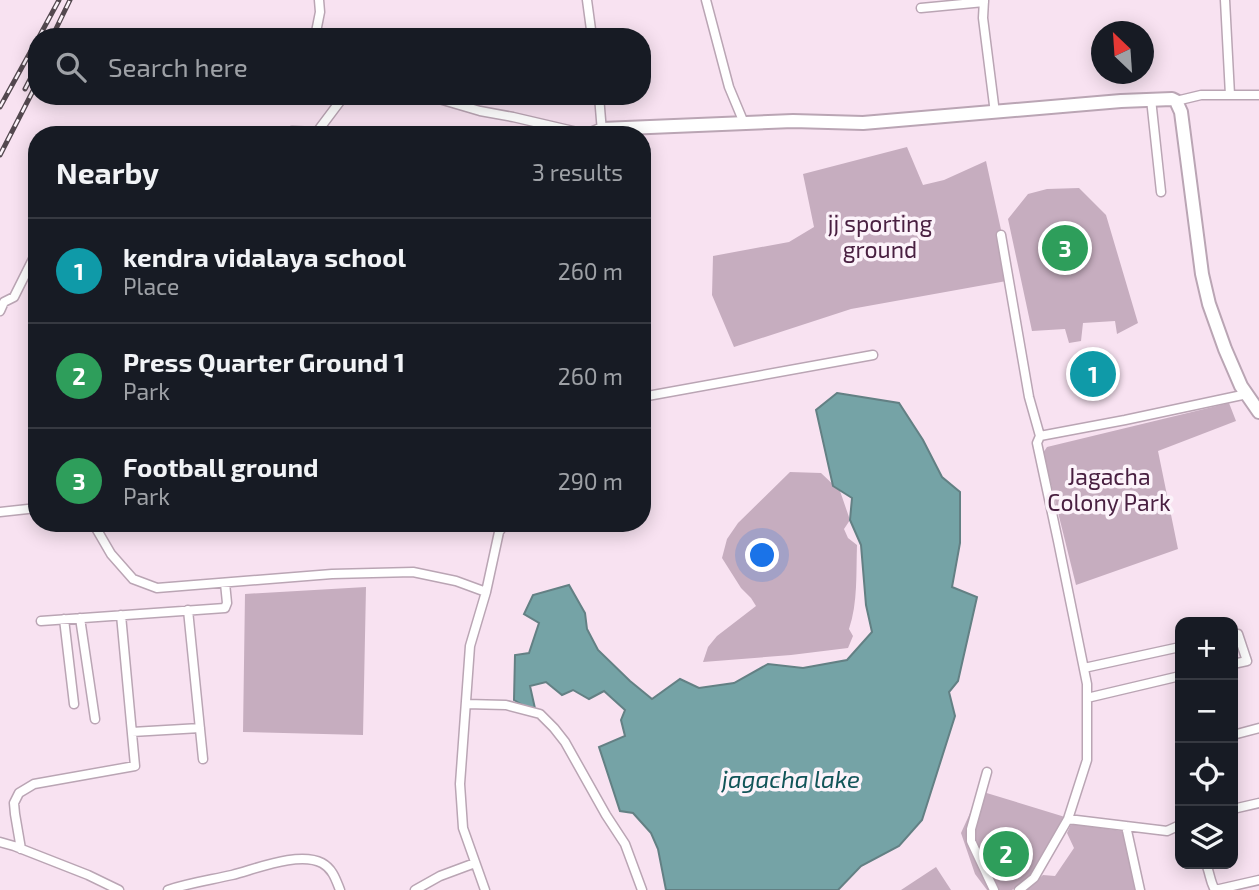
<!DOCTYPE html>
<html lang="en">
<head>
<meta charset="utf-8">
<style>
	:root { --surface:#171b24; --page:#242831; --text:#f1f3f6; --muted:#9ea1a6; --line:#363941; --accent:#448c91 }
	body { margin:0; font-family:"Exo 2",sans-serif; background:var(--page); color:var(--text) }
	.controls { position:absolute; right:21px; bottom:21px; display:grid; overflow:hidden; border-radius:14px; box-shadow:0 4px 18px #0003 }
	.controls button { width:63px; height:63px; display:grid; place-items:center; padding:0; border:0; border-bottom:2px solid var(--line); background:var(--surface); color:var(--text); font:35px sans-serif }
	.compass { position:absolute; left:1091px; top:21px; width:63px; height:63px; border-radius:50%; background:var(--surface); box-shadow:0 4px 18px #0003; rotate:335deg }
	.you { position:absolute; left:763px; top:556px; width:24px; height:24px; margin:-18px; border:5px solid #fff; border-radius:50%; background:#1a73e8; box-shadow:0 0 0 10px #1a73e833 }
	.badge { display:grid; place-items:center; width:46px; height:46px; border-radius:50%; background:var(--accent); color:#fff; font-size:23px; font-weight:700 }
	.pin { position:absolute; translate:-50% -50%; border:4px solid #fff; box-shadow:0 2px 7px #0006 }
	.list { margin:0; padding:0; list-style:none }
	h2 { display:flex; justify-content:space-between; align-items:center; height:91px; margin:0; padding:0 28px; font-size:30px }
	h2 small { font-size:23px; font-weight:400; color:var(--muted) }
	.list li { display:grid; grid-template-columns:46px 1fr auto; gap:21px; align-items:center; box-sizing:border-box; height:105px; padding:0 28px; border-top:2px solid var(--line) }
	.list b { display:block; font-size:26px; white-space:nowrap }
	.list p { margin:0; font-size:23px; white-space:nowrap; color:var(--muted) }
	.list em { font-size:23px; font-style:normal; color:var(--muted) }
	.icon { flex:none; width:38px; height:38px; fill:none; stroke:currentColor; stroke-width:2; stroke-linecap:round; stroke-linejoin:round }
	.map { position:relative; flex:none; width:1259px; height:890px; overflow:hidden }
	.search { position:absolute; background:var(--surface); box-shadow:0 4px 18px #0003; left:28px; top:28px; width:623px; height:77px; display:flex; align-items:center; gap:18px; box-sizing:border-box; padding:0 24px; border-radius:28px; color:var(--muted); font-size:26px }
	.panel { position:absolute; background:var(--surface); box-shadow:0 4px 18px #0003; left:28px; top:126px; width:623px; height:406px; border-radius:28px }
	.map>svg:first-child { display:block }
	.green { fill:#c6adbf }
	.water { fill:#75a3a6; stroke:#638084; stroke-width:2 }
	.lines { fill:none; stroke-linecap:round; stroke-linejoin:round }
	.street-casing { stroke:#baa5b4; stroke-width:11 }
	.secondary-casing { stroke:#baa5b4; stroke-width:16 }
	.street { stroke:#fff; stroke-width:8 }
	.secondary { stroke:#fff; stroke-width:12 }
	.rail-casing { stroke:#53484f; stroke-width:5 }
	.rail { stroke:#fcf3fa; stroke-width:2.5; stroke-dasharray:8; stroke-linecap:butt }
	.labels { text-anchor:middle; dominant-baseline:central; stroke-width:7; stroke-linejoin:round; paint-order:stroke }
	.park-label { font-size:23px; fill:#492041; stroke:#fcf3fa }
	.water-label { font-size:24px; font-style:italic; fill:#115458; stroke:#fcf3fa }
</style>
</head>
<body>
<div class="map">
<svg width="1259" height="890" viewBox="0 0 1259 890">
	<rect width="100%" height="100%" fill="#f8e2f1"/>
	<path class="green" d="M 907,147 L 923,185 L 944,180 L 986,161 L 1012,280 L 851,309 L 734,347 L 712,295 L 713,256 L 789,242 L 814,227 L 803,174 Z
		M 1079,188 L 1106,215 L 1138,323 L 1117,334 L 1115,321 L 1083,323 L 1081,341 L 1069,343 L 1065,329 L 1032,331 L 1008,219 L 1028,194 L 1047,189 Z
		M 1229,403 L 1236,421 L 1158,451 L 1178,549 L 1076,585 L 1050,480 L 1041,456 L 1047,447 Z
		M 790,472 L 821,473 L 840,491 L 850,520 L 844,529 L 848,538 L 857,545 C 856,572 858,603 849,629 L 853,636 L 848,648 L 791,655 L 703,662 L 708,647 L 717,636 L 756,606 L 751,598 L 741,588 L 722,558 L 727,539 L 738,523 Z
		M 366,587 L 363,735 L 243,732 L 245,594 Z
		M 980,791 L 1065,817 L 1030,877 L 1012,890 L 987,890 L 975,874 L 961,833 Z
		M 1071,824 L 1123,831 L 1136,890 L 1025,890 L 1043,875 L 1055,876 L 1074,848 L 1067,833 Z
		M 936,867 L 951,890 L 901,890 Z"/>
	<path class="water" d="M 837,393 L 899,403 L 923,440 L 942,477 L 960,492 L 960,543 L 952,587 L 977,597 L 958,681 L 949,692 L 955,716 L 922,820 L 899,846 L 861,866 L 838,890 L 666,890 L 658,849 L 651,833 L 633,813 L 620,811 L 599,747 L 625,736 L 621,720 L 625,710 L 604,691 L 589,699 L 573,690 L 562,695 L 546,682 L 530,686 L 536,713 L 514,700 L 515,655 L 529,653 L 539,623 L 524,614 L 533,595 L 569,585 L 585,613 L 587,629 L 598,650 L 630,681 L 652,699 L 680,679 L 699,688 L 734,683 L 768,664 L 803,668 L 847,660 L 872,632 L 866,605 L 861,545 L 850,520 L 852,498 L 833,486 L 816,410 Z"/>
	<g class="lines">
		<g class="street-casing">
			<path id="street" d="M 587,0 L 592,37
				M 706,0 L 729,87 L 744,123
				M 984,0 L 983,18 L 995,113
				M 1225,0 L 1230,95
				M 921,8 L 984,2
				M 315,37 L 320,12 L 319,0
				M 429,96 L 480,111 L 513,117 L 586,134 L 602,127
				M 599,96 L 602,132
				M 1151,99 L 1161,192
				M 1176,101 L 1201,95 L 1259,95
				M 287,135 L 292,131 L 317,132 L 344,96
				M 1001,235 L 1029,397 L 1040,436
				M 0,311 L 4,302 L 14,297 L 37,251
				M 642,397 L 873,355
				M 37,422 L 37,424
				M 0,512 L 37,508
				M 93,523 L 111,554 L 133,579 L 157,588 L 332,574 L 413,572 L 456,581 L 486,592 L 470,646 L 460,784 L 463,828 L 485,890
				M 486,592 L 499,532 L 505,523
				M 188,610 L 203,759
				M 80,618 L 95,719
				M 64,619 L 74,704
				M 41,621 L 225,608 L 227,603 L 225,583
				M 1233,635 L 1238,634 L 1247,661 L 1233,664
				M 1084,668 L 1180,647
				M 1087,698 L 1180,676
				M 466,704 L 506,705 L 540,714 L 554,728 L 565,742 L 606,815 L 625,844 L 642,890
				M 132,732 L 200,728
				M 1233,735 L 1259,728
				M 987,772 L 971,829 L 971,841 L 994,890
				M 1233,809 L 1259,803
				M 1068,819 L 1167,831 L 1180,825
				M 1126,826 L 1140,890
				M 0,842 L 14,846 L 88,875 L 119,890
				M 21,849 L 15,814 L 14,803 L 19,793 L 34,784 L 135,766 L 121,615
				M 1206,864 C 1210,873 1210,882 1215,890
				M 168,890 C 189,883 210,880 232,875 C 256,869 299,851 322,863 C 333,869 336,880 340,890
				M 415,890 L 440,876 L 475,863
				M 1019,890 L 1034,878 L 1068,819 L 1087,760 L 1087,684 L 1058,541 L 1037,443 L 1040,436 L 1125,420 L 1247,394
				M 1215,890 L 1259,880"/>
		</g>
		<g class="secondary-casing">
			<path id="secondary" d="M 602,129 L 793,121 L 863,123 L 1121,101 L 1172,99 L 1176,101 L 1181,112 L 1202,274 L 1209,304 L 1225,349 L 1241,386 L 1259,412"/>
		</g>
		<use href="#street" class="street"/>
		<use href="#secondary" class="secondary"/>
		<g class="rail-casing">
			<path id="rail" d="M 39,37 L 59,0
				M 52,37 L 70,0
				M 25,89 L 37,66
				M 0,107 L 37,40
				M 0,155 L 37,83"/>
		</g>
		<use href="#rail" class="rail"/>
	</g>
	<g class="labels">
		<g class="park-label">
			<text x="880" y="223">jj sporting<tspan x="880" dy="26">ground</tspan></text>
			<text x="1109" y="476">Jagacha<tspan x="1109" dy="26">Colony Park</tspan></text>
		</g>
		<g class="water-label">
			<text x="791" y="778">jagacha lake</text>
		</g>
	</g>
</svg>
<div class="controls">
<button>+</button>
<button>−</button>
<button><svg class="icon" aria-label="locate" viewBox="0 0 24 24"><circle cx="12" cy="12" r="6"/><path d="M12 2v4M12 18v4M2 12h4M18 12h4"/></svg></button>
<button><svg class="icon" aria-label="layers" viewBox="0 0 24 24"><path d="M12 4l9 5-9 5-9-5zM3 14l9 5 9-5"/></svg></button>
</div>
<svg class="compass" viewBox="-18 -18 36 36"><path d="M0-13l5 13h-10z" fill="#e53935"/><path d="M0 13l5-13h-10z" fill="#9ea1a6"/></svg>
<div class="you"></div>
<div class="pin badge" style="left:1093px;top:374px;background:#0f9aa8">1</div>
<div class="pin badge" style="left:1006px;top:854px;background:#2e9e5b">2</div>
<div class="pin badge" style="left:1065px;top:248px;background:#2e9e5b">3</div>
<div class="search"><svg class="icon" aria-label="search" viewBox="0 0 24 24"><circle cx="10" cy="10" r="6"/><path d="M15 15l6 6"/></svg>Search here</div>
<section class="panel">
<h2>Nearby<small>3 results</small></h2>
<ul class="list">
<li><span class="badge" style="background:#0f9aa8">1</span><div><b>kendra vidalaya school</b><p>Place</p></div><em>260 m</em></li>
<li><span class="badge" style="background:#2e9e5b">2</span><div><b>Press Quarter Ground 1</b><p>Park</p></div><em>260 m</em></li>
<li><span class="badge" style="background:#2e9e5b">3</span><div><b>Football ground</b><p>Park</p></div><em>290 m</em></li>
</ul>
</section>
</div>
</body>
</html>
